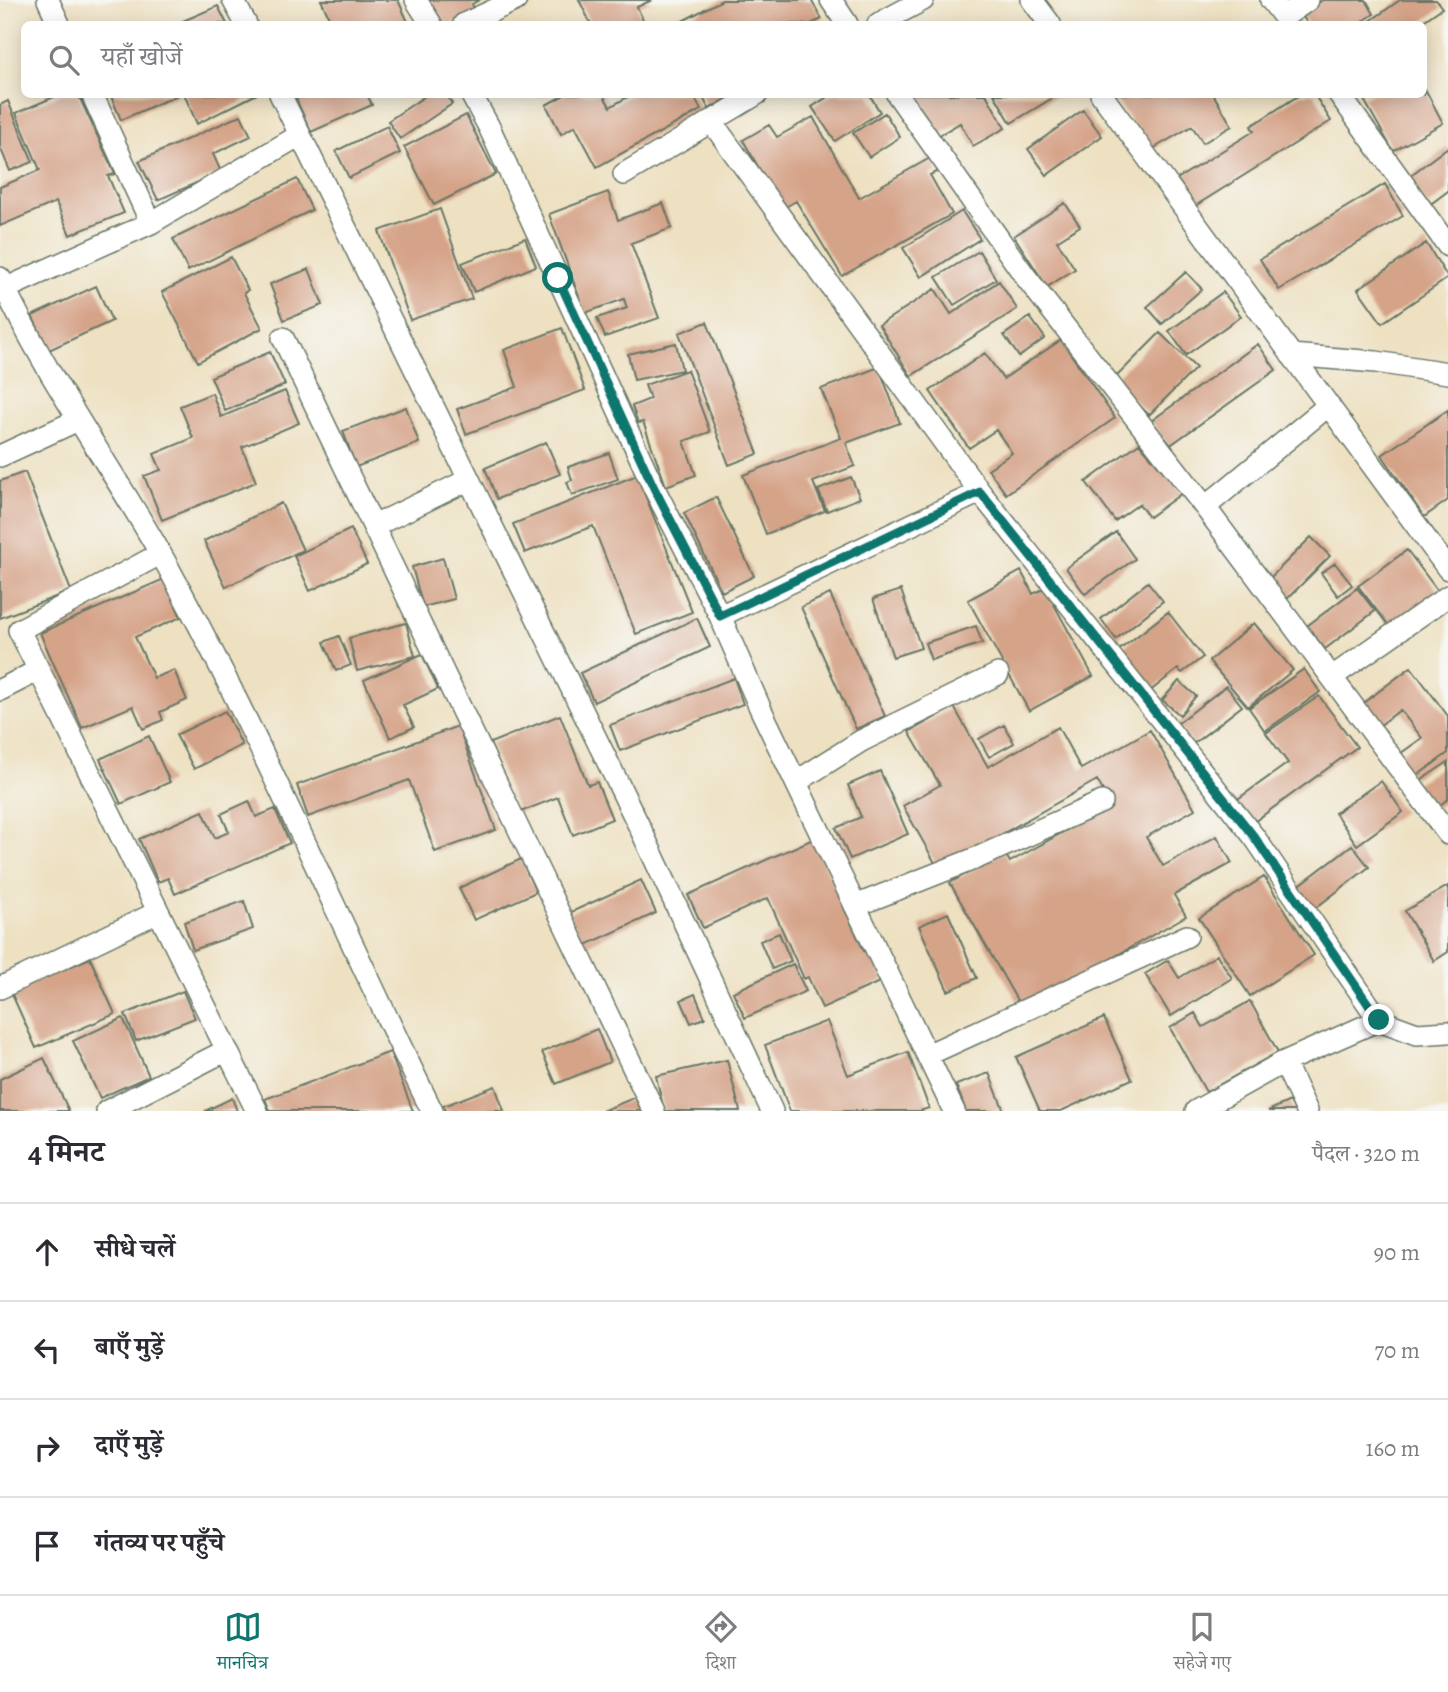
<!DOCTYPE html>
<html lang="hi">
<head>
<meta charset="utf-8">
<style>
	:root { --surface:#fff; --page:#f7f7f7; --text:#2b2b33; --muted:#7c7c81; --line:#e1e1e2; --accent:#0f766e }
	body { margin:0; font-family:Alegreya,"Noto Serif Devanagari",serif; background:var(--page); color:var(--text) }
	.stop { position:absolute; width:21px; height:21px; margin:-16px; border:5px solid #0f766e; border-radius:50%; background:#fff }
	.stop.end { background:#0f766e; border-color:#fff; box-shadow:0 2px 7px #0008 }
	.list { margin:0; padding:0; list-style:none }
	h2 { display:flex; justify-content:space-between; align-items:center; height:91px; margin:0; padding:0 28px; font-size:30px }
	h2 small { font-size:23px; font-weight:400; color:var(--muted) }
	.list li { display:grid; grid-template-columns:46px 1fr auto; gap:21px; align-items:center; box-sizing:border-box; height:98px; padding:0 28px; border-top:2px solid var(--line) }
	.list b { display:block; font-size:26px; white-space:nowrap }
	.list em { font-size:23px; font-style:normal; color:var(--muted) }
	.icon { flex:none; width:38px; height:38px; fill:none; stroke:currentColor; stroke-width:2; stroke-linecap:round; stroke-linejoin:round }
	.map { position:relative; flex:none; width:1448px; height:1111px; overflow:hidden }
	.search { position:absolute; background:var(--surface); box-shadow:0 4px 18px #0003; left:21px; right:21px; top:21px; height:77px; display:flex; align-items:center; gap:18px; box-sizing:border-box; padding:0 24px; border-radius:10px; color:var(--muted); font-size:26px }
	.sheet { height:483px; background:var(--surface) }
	nav { display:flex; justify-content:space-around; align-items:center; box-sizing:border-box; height:98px; border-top:2px solid var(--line); background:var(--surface); font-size:19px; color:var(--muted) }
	nav a { display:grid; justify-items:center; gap:4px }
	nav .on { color:var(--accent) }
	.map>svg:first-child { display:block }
	.building { fill:#d5a388 }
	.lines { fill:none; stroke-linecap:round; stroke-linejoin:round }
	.minor-casing { stroke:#677666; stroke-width:24 }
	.minor { stroke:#fff; stroke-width:21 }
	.route { stroke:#0f766e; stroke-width:9 }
</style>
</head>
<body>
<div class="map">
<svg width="1448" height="1111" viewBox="0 0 1448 1111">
	<rect width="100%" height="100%" fill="#f6f6f2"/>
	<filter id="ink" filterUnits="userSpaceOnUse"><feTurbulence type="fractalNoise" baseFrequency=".0143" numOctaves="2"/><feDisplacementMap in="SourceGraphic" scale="14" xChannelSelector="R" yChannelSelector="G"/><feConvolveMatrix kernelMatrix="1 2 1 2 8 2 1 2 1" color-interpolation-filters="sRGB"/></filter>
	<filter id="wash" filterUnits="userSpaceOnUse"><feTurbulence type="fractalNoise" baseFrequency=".00686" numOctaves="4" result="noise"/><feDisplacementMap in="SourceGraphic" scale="28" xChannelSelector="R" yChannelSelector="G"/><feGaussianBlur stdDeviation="1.57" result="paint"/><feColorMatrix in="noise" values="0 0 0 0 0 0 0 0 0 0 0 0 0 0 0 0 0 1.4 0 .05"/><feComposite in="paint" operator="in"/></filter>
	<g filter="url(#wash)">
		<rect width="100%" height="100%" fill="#eee1c2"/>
		<g id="blocks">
			<path class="building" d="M 321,0 L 398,0 L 409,24 L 332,24 Z
				M 426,0 L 479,0 L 472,4 L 476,13 L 452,24 L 438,24 Z
				M 579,0 L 652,0 L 637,7 L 645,24 L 591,24 Z
				M 722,0 L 811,0 L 822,19 L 811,24 L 677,24 Z
				M 1323,0 L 1366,0 L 1374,14 L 1358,24 L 1308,24 L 1301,14 Z
				M 1400,0 L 1436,0 L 1442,8 L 1419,24 L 1366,24 Z
				M 218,6 L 227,24 L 176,24 Z
				M 1424,87 L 1443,123 L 1393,151 L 1363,98 L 1371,94 L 1424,94 Z
				M 61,94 L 78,94 L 115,174 L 108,176 L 124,213 L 70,235 L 56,202 L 0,226 L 0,187 L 40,170 L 16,113 Z
				M 110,94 L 180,94 L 121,120 Z
				M 184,94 L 257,94 L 197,124 Z
				M 307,94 L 367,94 L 372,105 L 311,132 L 296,99 Z
				M 428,94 L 446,94 L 452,104 L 400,139 L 388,121 Z
				M 566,94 L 603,94 L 610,107 L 633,94 L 693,94 L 701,110 L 597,167 L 575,126 L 561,134 L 546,105 Z
				M 701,94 L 735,94 L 709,109 Z
				M 832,94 L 869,94 L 880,112 L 835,141 L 812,107 Z
				M 905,94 L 986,94 L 1005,128 L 973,146 L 960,123 L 931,140 Z
				M 994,94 L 1059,94 L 1011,123 Z
				M 1112,94 L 1213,94 L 1232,126 L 1203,143 L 1192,126 L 1151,150 Z
				M 1301,94 L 1314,94 L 1331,121 L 1195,206 L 1177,179 L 1254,131 L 1251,126 Z
				M 8,101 L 33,162 L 10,171 L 0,147 L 0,105 Z
				M 1083,110 L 1102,136 L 1047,175 L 1028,149 Z
				M 885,113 L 900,137 L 869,157 L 853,133 Z
				M 241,115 L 251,136 L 213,154 L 221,172 L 158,200 L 139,161 Z
				M 466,115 L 496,174 L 434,205 L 404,147 Z
				M 813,117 L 859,198 L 930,158 L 938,171 L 930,175 L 952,214 L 842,276 L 796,201 L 782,209 L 743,140 L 769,125 L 777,137 Z
				M 387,126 L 400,153 L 349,178 L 336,151 Z
				M 1448,147 L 1448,191 L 1428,206 L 1407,178 Z
				M 297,179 L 312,210 L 188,271 L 173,239 Z
				M 1385,184 L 1403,216 L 1279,290 L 1260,259 Z
				M 608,192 L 618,220 L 663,203 L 672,228 L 631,243 L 659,318 L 605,337 L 597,318 L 627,308 L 624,299 L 585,313 L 549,214 Z
				M 1065,203 L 1080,226 L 1057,241 L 1075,269 L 1047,287 L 1014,236 Z
				M 440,209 L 472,299 L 410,320 L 379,231 Z
				M 962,211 L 980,239 L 921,277 L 903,248 Z
				M 525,238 L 536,266 L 474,292 L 462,263 Z
				M 1426,243 L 1448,278 L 1382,323 L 1358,289 Z
				M 979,251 L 996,279 L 954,305 L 936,277 Z
				M 231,257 L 248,290 L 244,293 L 262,328 L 198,362 L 162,292 Z
				M 309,269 L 323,305 L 284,320 L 270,284 Z
				M 1186,272 L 1202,289 L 1162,324 L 1147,307 Z
				M 999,281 L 1017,309 L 911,376 L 879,325 L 935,289 L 951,314 Z
				M 96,286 L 112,321 L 49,350 L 32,316 Z
				M 1223,292 L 1241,316 L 1186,355 L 1169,331 Z
				M 1030,317 L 1045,338 L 1019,357 L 1004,335 Z
				M 707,322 L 758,454 L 729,465 L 679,333 Z
				M 562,328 L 585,390 L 466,434 L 457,409 L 517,387 L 504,350 Z
				M 1160,333 L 1196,368 L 1149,415 L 1113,380 Z
				M 1061,340 L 1115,418 L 1006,494 L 988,469 L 1012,453 L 996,430 L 969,448 L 930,391 L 985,353 L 1003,379 Z
				M 676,343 L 682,370 L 634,380 L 628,354 Z
				M 1258,344 L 1276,370 L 1169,446 L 1151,421 Z
				M 270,352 L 285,385 L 225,411 L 211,377 Z
				M 879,367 L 900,423 L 846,443 L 855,466 L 813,482 L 825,511 L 766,534 L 743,475 L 841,438 L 821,389 Z
				M 687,370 L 710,432 L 684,441 L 696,475 L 666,486 L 643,422 L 638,423 L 632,406 L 650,399 L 645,385 Z
				M 285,391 L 299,423 L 242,447 L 256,482 L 162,520 L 144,476 L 161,470 L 154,454 L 193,438 L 180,406 L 212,393 L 221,417 Z
				M 406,407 L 419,443 L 356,467 L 343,431 Z
				M 1448,410 L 1448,500 L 1424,517 L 1382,455 Z
				M 546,442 L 560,474 L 497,499 L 485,468 Z
				M 1139,443 L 1182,493 L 1149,517 L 1139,504 L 1115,521 L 1086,482 Z
				M 609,453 L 618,479 L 572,495 L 567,482 L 572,480 L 568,467 Z
				M 25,472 L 71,591 L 0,618 L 0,481 Z
				M 637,475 L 692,612 L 636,634 L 593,526 L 525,553 L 513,524 Z
				M 851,477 L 860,498 L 827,511 L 818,490 Z
				M 716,497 L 754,576 L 722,592 L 684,513 Z
				M 281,503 L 303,550 L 226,587 L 204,541 Z
				M 351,529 L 367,564 L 310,591 L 294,556 Z
				M 1116,532 L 1135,559 L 1085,594 L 1066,568 Z
				M 1311,537 L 1330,556 L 1286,600 L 1267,581 Z
				M 1407,550 L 1440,594 L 1392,630 L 1358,586 Z
				M 443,558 L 454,599 L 423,607 L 412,567 Z
				M 1335,563 L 1352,585 L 1338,596 L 1321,573 Z
				M 1021,571 L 1033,594 L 1045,588 L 1093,676 L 1029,711 L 968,600 Z
				M 164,579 L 181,617 L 135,637 L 154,678 L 174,670 L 187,700 L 160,712 L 163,720 L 143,729 L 133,706 L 82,728 L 40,633 Z
				M 1148,582 L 1163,601 L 1116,639 L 1101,619 Z
				M 1357,588 L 1375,611 L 1325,649 L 1307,626 Z
				M 901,590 L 921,648 L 893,657 L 873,599 Z
				M 830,594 L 885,716 L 856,729 L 801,607 Z
				M 1168,612 L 1203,657 L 1182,673 L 1178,669 L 1149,692 L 1118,651 Z
				M 697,618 L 710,647 L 594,702 L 580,673 Z
				M 406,623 L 415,656 L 357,671 L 349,638 Z
				M 1254,623 L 1293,670 L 1248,707 L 1209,661 Z
				M 976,626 L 982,643 L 931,660 L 925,643 Z
				M 339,636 L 351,665 L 336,671 L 324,642 Z
				M 422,654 L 438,689 L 403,705 L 414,727 L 390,738 L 364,680 Z
				M 1411,667 L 1448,716 L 1448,753 L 1414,778 L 1397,756 L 1422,738 L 1400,710 L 1379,726 L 1362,704 Z
				M 1304,669 L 1320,692 L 1265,731 L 1249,708 Z
				M 734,678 L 743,704 L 620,751 L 610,725 Z
				M 1179,681 L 1196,696 L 1180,715 L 1162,700 Z
				M 1226,686 L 1242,706 L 1193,744 L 1177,724 Z
				M 1319,696 L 1357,747 L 1251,824 L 1235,801 L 1288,763 L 1266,733 Z
				M 954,707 L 988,767 L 1058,727 L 1081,769 L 1150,730 L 1195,809 L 1146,837 L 1163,866 L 1217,836 L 1232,863 L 1174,895 L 1186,916 L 1022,1009 L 950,883 L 1004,852 L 1010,862 L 1111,805 L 1097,780 L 939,870 L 903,806 L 940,785 L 909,732 Z
				M 225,711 L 242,745 L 194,769 L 176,735 Z
				M 560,715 L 588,785 L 597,782 L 612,819 L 573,835 L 558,797 L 518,813 L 490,743 Z
				M 1004,725 L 1014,743 L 989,757 L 979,739 Z
				M 458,726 L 496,830 L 435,852 L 409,780 L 308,817 L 297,785 Z
				M 149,736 L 170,782 L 121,804 L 100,759 Z
				M 1448,762 L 1448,799 L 1433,810 L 1415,784 Z
				M 880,771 L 908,834 L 850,859 L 836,828 L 861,817 L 848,785 Z
				M 1381,781 L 1403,812 L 1357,845 L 1335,813 Z
				M 249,801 L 256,817 L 275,809 L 290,843 L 175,894 L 168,878 L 158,882 L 139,839 L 203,811 L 215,838 L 229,832 L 221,814 Z
				M 813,839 L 864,951 L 869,948 L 884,980 L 822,1008 L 808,977 L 804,979 L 768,898 L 703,928 L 688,895 Z
				M 1352,845 L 1369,867 L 1314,909 L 1297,887 Z
				M 521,859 L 536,892 L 474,920 L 459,888 Z
				M 1264,877 L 1314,955 L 1250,996 L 1199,918 Z
				M 641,880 L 656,913 L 584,946 L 569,913 Z
				M 1448,886 L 1448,952 L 1434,961 L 1405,911 Z
				M 244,901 L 253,929 L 193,950 L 184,922 Z
				M 948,913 L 977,978 L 948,991 L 919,926 Z
				M 779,933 L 791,961 L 772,969 L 760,941 Z
				M 1217,955 L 1232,978 L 1171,1016 L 1145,974 L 1168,960 L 1179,978 Z
				M 90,958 L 115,1014 L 36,1048 L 11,992 Z
				M 793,964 L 806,991 L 745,1018 L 733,992 Z
				M 183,991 L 195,1018 L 136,1041 L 125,1014 Z
				M 695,994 L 705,1018 L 691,1023 L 681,1000 Z
				M 1250,1001 L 1278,1052 L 1206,1092 L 1170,1028 L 1195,1013 L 1203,1027 Z
				M 123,1018 L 149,1076 L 100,1098 L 73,1041 Z
				M 1104,1018 L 1132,1079 L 1061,1111 L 1040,1111 L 1016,1057 Z
				M 827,1021 L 848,1075 L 908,1052 L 929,1108 L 920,1111 L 790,1111 L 765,1045 Z
				M 597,1029 L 610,1062 L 556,1084 L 542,1052 Z
				M 390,1052 L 413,1111 L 270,1111 L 265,1099 Z
				M 44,1058 L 69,1111 L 0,1111 L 0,1079 Z
				M 727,1060 L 740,1111 L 664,1111 L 656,1076 Z
				M 989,1073 L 1004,1111 L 966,1111 L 956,1085 Z
				M 495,1086 L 504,1111 L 445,1111 L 443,1106 Z
				M 636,1097 L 641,1111 L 602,1111 Z
				M 232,1098 L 237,1111 L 205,1111 Z
				M 1290,1101 L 1295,1111 L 1268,1111 Z"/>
		</g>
	</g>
	<g filter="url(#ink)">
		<use href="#blocks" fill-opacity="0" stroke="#677666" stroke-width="2"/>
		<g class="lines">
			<g class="minor-casing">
				<path id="minor" d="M 48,0 L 59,24
					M 233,0 L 246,24
					M 416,0 L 431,24
					M 831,0 L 847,24
					M 1032,0 L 1050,24
					M 1271,0 L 1284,17 L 1308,0
					M 464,24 L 516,0
					M 878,24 L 923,0
					M 92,94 L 151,223
					M 280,94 L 641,830 L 772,1111
					M 471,94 L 489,127 L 654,488 L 720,616
					M 897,94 L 1025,276 L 1205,507 L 1448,834
					M 1101,94 L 1448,569
					M 1339,94 L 1448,246
					M 711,121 L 980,492 L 720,616 L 761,710 L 954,1111
					M 624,174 L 757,94
					M 0,278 C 47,380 114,469 168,567 C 264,744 343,930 432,1111
					M 0,291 L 151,223 L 300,135
					M 283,338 L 654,1111
					M 1291,355 L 1376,362 L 1448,373
					M 0,456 L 78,420
					M 980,492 L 1255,838 L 1379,1020 L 1284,1062 L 1196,1111
					M 1205,507 L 1329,405
					M 374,526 L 468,480
					M 160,554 L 19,630 L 257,1111
					M 1332,677 L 1448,596
					M 0,690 L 39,670
					M 796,782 L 861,741 L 998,674
					M 855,906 L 979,857 L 1102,802
					M 0,988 L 158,912
					M 1379,1020 L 1417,1034 L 1448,1032
					M 927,1055 L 1187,936
					M 1284,1062 L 1307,1111
					M 107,1111 L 227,1050"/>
			</g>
			<use href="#minor" class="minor"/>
		</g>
	</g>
	<g class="lines" filter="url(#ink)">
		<path class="route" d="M 558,278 L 654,488 L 720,616 L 980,492 L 1255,838 L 1379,1020"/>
	</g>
</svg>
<div class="stop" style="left:558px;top:278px"></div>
<div class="stop end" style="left:1379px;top:1020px"></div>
<div class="search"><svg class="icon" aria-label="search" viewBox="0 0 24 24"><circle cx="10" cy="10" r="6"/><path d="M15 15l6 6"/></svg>यहाँ खोजें</div>
</div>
<section class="sheet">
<h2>4 मिनट<small>पैदल · 320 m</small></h2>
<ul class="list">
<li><svg class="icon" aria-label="ahead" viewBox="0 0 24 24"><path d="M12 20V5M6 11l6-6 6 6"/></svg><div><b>सीधे चलें</b></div><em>90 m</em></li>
<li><svg class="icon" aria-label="left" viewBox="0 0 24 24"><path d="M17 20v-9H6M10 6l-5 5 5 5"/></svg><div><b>बाएँ मुड़ें</b></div><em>70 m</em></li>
<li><svg class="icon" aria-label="right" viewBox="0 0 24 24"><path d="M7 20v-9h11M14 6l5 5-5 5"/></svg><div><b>दाएँ मुड़ें</b></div><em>160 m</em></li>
<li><svg class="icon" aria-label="arrive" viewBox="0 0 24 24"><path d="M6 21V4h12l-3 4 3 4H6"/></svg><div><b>गंतव्य पर पहुँचे</b></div></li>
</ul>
</section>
<nav>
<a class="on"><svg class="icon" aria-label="map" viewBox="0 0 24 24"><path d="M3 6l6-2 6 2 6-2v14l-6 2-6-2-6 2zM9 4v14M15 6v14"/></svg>मानचित्र</a>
<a><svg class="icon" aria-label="directions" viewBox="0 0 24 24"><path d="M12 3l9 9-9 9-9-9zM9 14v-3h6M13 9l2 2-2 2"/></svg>दिशा</a>
<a><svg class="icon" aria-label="saved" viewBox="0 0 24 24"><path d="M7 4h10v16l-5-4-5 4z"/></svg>सहेजे गए</a>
</nav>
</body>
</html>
